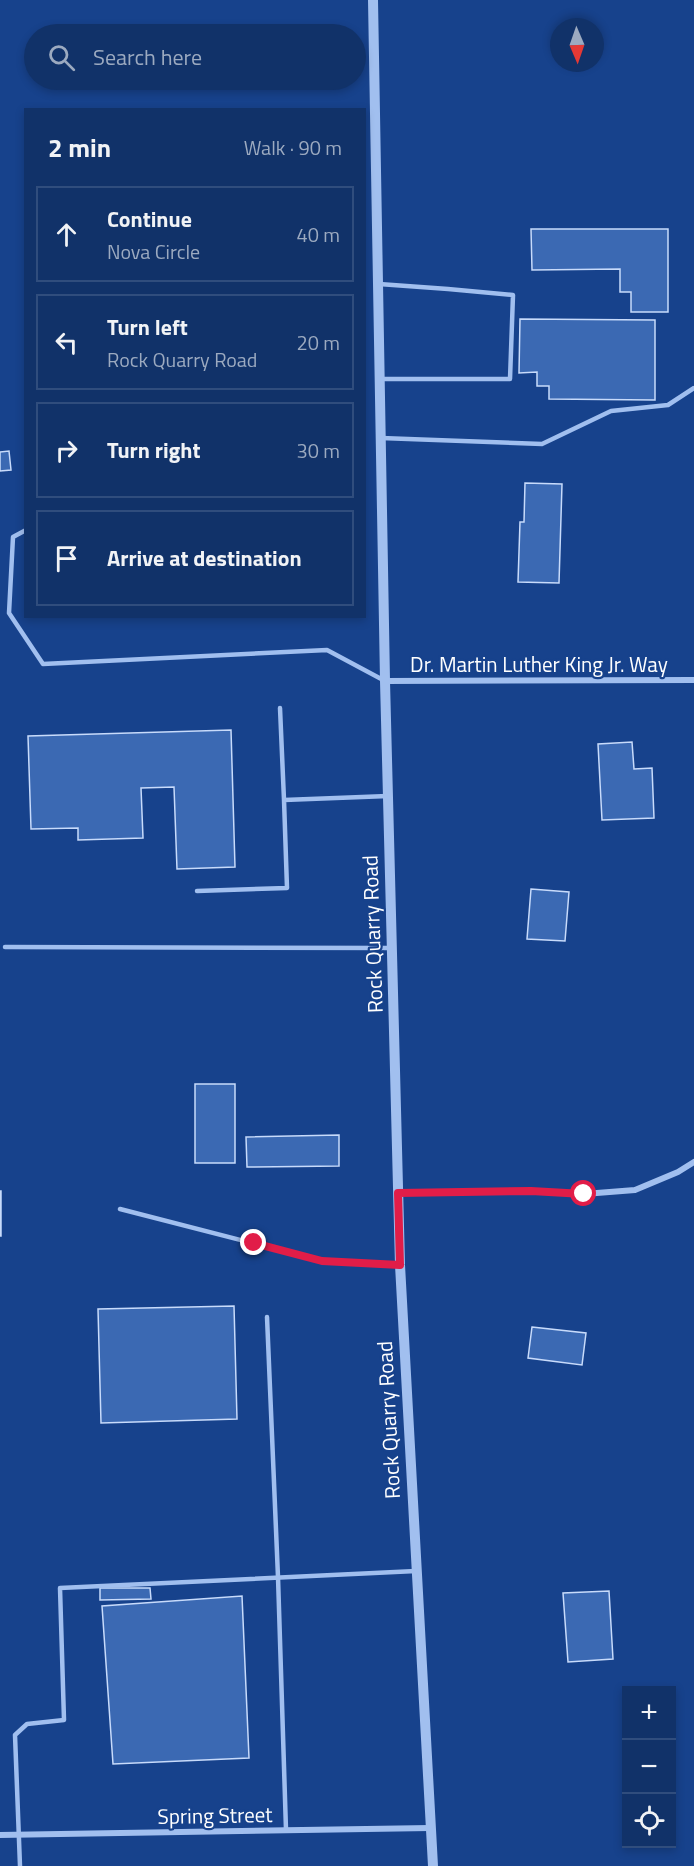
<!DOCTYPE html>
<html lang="en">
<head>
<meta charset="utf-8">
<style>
	:root { --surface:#113269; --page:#1a3a6f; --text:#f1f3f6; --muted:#9caac0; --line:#304d7d }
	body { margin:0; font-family:"Titillium Web",sans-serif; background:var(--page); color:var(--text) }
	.controls { position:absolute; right:18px; bottom:18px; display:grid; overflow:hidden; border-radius:0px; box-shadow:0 3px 9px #0003 }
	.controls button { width:54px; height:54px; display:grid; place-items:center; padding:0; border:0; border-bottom:2px solid var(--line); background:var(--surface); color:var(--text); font:30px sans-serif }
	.compass { position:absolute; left:550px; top:18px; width:54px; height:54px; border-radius:50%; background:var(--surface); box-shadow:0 3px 9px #0003; rotate:178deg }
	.stop { position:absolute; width:18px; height:18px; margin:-14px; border:4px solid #e11d48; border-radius:50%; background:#fff }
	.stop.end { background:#e11d48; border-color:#fff; box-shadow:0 2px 6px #0008 }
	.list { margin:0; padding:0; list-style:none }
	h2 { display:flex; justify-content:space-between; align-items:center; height:78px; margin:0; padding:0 24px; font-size:26px }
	h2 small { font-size:20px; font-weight:400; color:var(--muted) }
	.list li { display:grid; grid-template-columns:39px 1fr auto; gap:18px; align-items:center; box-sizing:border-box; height:96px; margin:0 12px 12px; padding:0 12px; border:2px solid var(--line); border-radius:0px }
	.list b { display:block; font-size:22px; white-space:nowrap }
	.list p { margin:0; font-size:20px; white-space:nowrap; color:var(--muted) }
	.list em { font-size:20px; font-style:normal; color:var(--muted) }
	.icon { flex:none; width:33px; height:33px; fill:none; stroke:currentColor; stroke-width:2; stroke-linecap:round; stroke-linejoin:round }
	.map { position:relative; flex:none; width:694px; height:1866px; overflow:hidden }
	.search { position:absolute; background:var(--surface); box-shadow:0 3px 9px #0003; left:24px; top:24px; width:342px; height:66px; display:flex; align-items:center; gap:15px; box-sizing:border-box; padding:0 21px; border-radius:33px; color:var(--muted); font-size:22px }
	.panel { position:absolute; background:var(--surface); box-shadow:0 3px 9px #0003; left:24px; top:108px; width:342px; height:510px; border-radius:0px }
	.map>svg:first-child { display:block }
	.building { fill:#3b69b3; stroke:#c8dbfb; stroke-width:1.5 }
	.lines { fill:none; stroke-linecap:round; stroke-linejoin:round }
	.service { stroke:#a1bfef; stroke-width:4.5 }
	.minor { stroke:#a1bfef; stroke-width:6 }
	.tertiary { stroke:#a1bfef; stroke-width:10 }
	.route { stroke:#e11d48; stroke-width:8 }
	.labels { text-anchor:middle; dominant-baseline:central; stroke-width:4.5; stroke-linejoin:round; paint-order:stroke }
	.street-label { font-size:21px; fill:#fff; stroke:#17428c }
</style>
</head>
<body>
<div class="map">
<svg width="694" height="1866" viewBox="0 0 694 1866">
	<rect width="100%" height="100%" fill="#17428c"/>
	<path class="building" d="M 531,229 L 668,229 L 668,312 L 631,312 L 631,292 L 620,292 L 620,269 L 532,270 Z
		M 520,319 L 655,320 L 655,400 L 549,399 L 549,386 L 537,386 L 537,372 L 519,373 Z
		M 9,451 L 11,470 L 0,471 L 0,452 Z
		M 525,483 L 562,484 L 559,583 L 518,582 L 520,522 L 524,522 Z
		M 231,730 L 235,867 L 177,869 L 174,787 L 141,788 L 143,838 L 78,840 L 78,828 L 31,829 L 28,736 Z
		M 632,742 L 634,769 L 652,768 L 654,818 L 602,820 L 598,744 Z
		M 531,889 L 569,892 L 565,941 L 527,939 Z
		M 195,1084 L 235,1084 L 235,1163 L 195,1163 Z
		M 339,1135 L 339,1166 L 247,1167 L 246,1137 Z
		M 0,1191 L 1,1191 L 1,1236 L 0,1236 Z
		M 234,1306 L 237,1419 L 101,1423 L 98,1309 Z
		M 532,1327 L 586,1333 L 582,1365 L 528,1358 Z
		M 100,1588 L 150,1588 L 151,1599 L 100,1600 Z
		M 609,1591 L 613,1659 L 568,1662 L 563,1593 Z
		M 242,1596 L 249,1758 L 113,1764 L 102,1606 Z"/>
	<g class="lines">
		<path class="service" d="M 379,284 L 448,289 L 513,295 L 510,379 L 380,379
			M 381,438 L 542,444 L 611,411 L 668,405 L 694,388
			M 26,530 L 13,537 L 9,613 L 43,664 L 327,650 L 385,681
			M 280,708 L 284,800 L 388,796
			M 197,891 L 287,888 L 284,800
			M 5,947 L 392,948
			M 120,1209 L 322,1261 L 400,1265
			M 267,1317 L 278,1577 L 286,1830
			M 20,1866 L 15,1735 L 27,1724 L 64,1720 L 60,1588 L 416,1571"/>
		<path class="minor" d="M 385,681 L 694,680
			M 398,1193 L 531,1191 L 584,1194 L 635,1190 L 678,1172 L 694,1162
			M 0,1835 L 430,1828"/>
		<path class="tertiary" d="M 373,0 L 385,681 L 400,1265 L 433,1866"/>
	</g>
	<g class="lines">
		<path class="route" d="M 254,1243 L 322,1261 L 400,1265 L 398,1193 L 531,1191 L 584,1194"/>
	</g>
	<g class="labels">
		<g class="street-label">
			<text x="539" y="664">Dr. Martin Luther King Jr. Way</text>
			<text transform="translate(372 934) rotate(-92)">Rock Quarry Road</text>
			<text transform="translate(388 1420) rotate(-93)">Rock Quarry Road</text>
			<text transform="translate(215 1815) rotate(-1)">Spring Street</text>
		</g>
	</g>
</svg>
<div class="controls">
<button>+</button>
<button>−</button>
<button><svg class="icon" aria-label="locate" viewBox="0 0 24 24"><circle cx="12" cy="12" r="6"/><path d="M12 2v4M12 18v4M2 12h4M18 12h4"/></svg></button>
</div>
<svg class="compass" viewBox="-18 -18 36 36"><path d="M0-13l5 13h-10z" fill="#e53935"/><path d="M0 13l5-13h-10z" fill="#9caac0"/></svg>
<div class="stop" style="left:584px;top:1194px"></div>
<div class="stop end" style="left:254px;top:1243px"></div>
<div class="search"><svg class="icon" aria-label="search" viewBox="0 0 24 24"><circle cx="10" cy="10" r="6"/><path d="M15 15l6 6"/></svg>Search here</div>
<section class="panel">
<h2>2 min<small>Walk · 90 m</small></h2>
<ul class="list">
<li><svg class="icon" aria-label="ahead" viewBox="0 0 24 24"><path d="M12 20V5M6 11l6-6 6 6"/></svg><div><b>Continue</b><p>Nova Circle</p></div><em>40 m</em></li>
<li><svg class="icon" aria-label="left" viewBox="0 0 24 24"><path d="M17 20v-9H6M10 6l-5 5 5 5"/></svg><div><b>Turn left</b><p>Rock Quarry Road</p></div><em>20 m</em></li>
<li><svg class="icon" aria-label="right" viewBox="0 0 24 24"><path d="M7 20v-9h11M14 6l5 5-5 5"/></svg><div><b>Turn right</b></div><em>30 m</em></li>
<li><svg class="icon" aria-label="arrive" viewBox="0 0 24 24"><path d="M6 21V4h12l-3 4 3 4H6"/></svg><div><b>Arrive at destination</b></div></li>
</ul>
</section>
</div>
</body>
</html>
